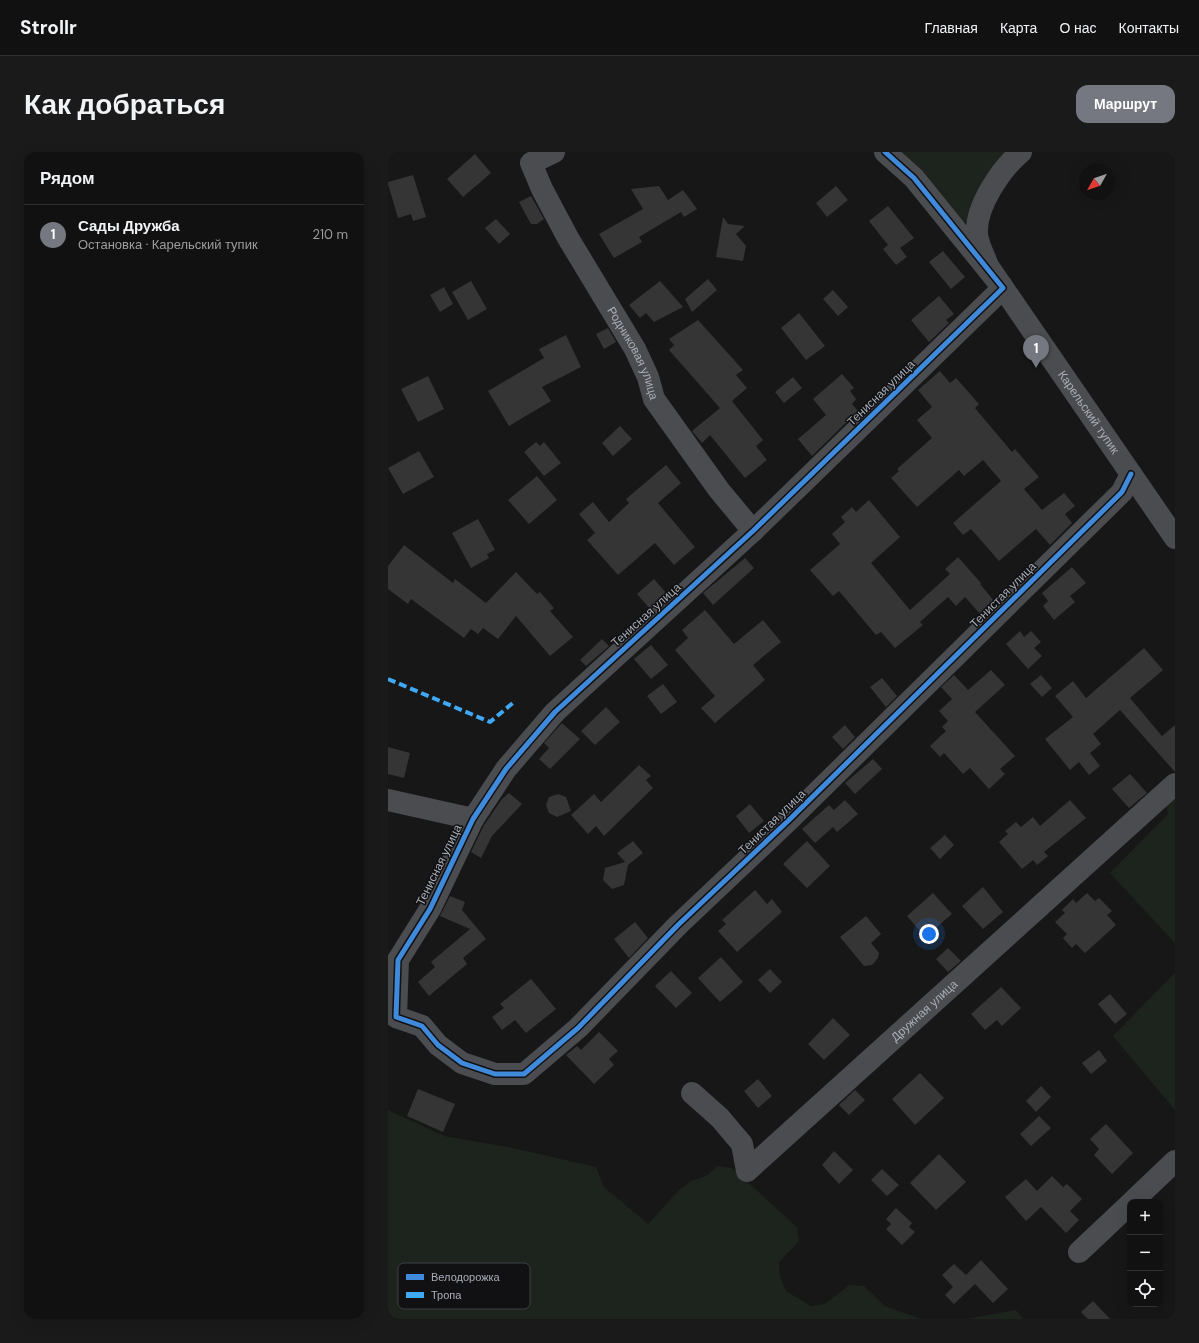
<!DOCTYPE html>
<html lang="ru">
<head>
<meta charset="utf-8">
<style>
	:root { --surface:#111; --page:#1a1a1a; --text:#f1f3f6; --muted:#9c9d9f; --line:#303131; --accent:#757880 }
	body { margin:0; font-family:"DM Sans",sans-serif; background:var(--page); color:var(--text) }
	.controls { position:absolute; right:12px; bottom:12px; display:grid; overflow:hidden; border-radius:8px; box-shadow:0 4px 16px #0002 }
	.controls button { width:36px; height:36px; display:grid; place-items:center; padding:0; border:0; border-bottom:1px solid var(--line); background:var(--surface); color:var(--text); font:20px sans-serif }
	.compass { position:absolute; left:691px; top:12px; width:36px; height:36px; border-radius:50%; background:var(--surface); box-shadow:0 4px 16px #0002; rotate:230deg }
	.you { position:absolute; left:541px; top:782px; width:14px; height:14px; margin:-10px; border:3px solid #fff; border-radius:50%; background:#1a73e8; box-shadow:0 0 0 6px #1a73e833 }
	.badge { display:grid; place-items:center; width:26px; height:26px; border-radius:50%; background:var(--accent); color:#fff; font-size:13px; font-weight:700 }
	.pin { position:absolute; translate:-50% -33px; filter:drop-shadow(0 1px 2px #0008) }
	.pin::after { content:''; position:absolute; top:21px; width:14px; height:12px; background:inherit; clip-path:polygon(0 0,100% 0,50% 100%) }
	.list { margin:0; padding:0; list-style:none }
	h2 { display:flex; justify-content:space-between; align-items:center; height:52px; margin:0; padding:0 16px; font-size:17px }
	h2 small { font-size:13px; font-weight:400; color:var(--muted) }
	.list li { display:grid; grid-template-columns:26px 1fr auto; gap:12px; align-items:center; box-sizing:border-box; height:60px; padding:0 16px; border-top:1px solid var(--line) }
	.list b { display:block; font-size:15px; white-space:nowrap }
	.list p { margin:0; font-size:13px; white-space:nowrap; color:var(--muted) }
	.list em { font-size:13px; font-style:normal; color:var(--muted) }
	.icon { flex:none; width:22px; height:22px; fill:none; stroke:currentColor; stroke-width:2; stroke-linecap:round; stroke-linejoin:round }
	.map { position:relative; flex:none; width:787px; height:1167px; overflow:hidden; border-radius:12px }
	header { display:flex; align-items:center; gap:24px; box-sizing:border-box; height:56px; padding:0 20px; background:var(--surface); border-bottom:1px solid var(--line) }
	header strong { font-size:19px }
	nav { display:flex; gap:22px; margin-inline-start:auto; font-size:14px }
	.intro { display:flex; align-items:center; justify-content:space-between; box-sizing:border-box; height:96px; padding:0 24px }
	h1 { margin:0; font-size:28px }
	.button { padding:10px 18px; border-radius:12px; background:var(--accent); color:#fff; font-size:14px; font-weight:700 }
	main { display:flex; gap:24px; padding:0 24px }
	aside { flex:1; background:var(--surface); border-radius:12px; box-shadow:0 4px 16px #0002 }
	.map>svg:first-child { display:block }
	.green { fill:#1d241e }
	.building { fill:#353536 }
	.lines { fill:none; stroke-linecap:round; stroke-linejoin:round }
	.minor { stroke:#4b4c50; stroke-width:22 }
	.quiet { stroke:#3fa9f5; stroke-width:4; stroke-dasharray:8 4; stroke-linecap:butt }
	.cycleway-casing { stroke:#111113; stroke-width:8 }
	.cycleway { stroke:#408adc; stroke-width:5 }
	.labels { text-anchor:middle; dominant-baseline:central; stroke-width:3; stroke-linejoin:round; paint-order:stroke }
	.street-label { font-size:12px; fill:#a8adb8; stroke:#111113 }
	.key { fill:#111113; stroke:#3e4045; stroke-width:1 }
	.key-label { font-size:11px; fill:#a8adb8 }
</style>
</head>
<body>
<header>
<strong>Strollr</strong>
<nav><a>Главная</a><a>Карта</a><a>О нас</a><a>Контакты</a></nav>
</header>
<div class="intro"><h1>Как добраться</h1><a class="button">Маршрут</a></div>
<main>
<aside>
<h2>Рядом<small></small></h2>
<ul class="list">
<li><span class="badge">1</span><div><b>Сады Дружба</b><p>Остановка · Карельский тупик</p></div><em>210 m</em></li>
</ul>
</aside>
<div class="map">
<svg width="787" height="1167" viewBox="0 0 787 1167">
	<rect width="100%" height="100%" fill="#171717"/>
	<path class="green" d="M 511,0 L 628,0 L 577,71 L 569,69 Z
		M 787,639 L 787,791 L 722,721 L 780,662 L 778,647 Z
		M 787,821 L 787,958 L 725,884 Z
		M 0,958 L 56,984 L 120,995 L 208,1015 L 216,1035 L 260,1072 L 291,1038 L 303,1029 L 318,1024 L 330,1014 L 344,1016 L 409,1075 L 411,1089 L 391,1110 L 392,1125 L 398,1139 L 423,1154 L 437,1152 L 461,1133 L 476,1134 L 497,1154 L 533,1167 L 0,1167 Z
		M 628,1158 L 635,1167 L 580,1167 L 584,1166 Z"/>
	<path class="building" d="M 87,2 L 103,21 L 75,45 L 59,27 Z
		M 25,23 L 38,65 L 25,69 L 23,62 L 10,66 L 0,32 L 0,30 Z
		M 271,34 L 280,48 L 295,38 L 309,57 L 296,65 L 293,60 L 251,85 L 254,90 L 226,106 L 211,82 L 255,57 L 243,37 Z
		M 448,34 L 460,48 L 439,65 L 428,51 Z
		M 143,44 L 156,67 L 149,72 L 143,72 L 131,50 Z
		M 500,54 L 526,86 L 512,96 L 519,105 L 508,113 L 495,97 L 500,93 L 481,69 Z
		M 335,65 L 340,72 L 357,74 L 348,82 L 358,94 L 355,109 L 328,105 Z
		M 108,67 L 122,82 L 111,92 L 97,76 Z
		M 555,99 L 577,125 L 563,137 L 541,110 Z
		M 320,127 L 329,138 L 304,160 L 297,147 Z
		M 83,129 L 99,157 L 80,168 L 64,140 Z
		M 272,129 L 295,155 L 266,170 L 258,161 L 252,166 L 241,153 Z
		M 56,135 L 65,152 L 52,160 L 42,143 Z
		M 445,138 L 460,155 L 450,164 L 435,147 Z
		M 551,144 L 566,162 L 558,168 L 561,171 L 541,190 L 523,168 Z
		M 411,161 L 437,194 L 418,208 L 393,176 Z
		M 310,168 L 355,218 L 348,223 L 359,236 L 344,249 L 375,288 L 368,294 L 379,308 L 357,326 L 322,283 L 314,291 L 304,279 L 332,256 L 281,198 L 286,193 L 281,187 Z
		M 220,176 L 228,190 L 216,197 L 208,182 Z
		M 178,183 L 193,215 L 154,235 L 163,249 L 121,274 L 100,239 L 156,206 L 151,197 Z
		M 552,219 L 562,231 L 568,226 L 591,252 L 587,256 L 624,300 L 627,297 L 651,325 L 636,337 L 654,358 L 676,341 L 687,354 L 677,362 L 684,371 L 662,393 L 648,377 L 611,409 L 583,377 L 575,383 L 565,371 L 613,329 L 595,308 L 576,324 L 571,318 L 529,355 L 503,326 L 511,319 L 509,317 L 544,286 L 529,268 L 544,255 L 530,238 Z
		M 454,222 L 466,236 L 462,239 L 468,247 L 464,252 L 470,259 L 424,304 L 410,287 L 438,263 L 425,247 Z
		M 40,224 L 56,257 L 30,270 L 13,237 Z
		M 405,225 L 414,236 L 396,251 L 387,240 Z
		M 232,274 L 244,287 L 225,304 L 214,291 Z
		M 148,290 L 152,294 L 156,290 L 173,311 L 156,324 L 136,300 Z
		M 31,299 L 46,325 L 15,342 L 0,316 Z
		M 278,313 L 293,331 L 270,351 L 307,395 L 286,413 L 267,391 L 230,423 L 199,388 L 207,381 L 191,362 L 205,350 L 221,370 L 241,351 L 238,347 Z
		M 149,324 L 169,348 L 141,372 L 120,348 Z
		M 481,348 L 512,385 L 483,411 L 522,458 L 562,422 L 557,417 L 570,405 L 593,431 L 592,432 L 606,449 L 592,462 L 577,445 L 568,454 L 560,445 L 532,470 L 535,473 L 507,496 L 493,480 L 488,483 L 451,439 L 445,444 L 422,418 L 452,392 L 444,382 L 457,370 L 453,365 L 464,355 L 468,360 Z
		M 90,367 L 107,398 L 99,402 L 101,406 L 83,416 L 64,381 Z
		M 16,393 L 65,431 L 67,427 L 98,451 L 128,420 L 149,442 L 152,440 L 166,456 L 162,459 L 185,485 L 162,504 L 128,464 L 110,487 L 95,476 L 90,482 L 83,477 L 76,486 L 23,447 L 20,452 L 0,437 L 0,414 Z
		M 357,406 L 366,416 L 325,453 L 315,441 Z
		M 684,415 L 698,431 L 682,444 L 687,450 L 666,468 L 655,454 L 660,449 L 654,441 Z
		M 266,427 L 278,441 L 262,457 L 249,442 Z
		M 317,458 L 346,492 L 375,468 L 393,490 L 365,513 L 377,528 L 327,571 L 313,556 L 327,544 L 287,498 L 300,486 L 294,478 Z
		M 632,479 L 636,485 L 643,479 L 653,490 L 646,496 L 654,504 L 640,517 L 618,492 Z
		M 214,487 L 221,494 L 198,514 L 192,508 Z
		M 263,493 L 280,513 L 263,527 L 246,507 Z
		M 756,496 L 775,518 L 742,546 L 774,584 L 787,573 L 787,620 L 732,558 L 705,582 L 713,592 L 702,601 L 712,614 L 701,623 L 691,610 L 682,618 L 657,587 L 685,565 L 667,544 L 685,529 L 698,546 Z
		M 603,518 L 617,533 L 587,560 L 627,604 L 612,617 L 617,622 L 601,637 L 582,616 L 575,622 L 556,601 L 552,605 L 542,594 L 558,579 L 554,575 L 560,569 L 551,559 L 564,547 L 553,535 L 566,523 L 580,538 Z
		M 653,523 L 664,536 L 654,545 L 642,532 Z
		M 494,526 L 509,544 L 498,555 L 482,535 Z
		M 275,532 L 289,550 L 273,562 L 259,544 Z
		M 218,555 L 232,570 L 207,593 L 193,579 Z
		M 174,571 L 192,587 L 162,617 L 151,607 L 161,596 L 156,591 Z
		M 457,573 L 467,585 L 455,597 L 444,585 Z
		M 0,595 L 22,601 L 16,626 L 0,622 Z
		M 485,607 L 494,617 L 467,642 L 457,631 Z
		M 251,613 L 263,624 L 258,628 L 265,636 L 216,684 L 208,674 L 200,682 L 183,663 L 206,642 L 213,650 Z
		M 742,622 L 759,641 L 741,656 L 724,637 Z
		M 121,641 L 134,652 L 104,684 L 93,706 L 83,700 L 96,673 L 114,647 Z
		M 170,642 L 178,645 L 183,659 L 169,665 L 161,661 L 158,653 L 161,645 Z
		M 457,648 L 470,662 L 449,680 L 445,675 L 427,691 L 414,677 L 441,653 L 446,658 Z
		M 682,648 L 698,666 L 656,700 L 660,704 L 649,713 L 645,708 L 634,717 L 611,690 L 620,682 L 617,679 L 628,670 L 633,675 L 645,665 L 652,674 Z
		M 362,652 L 376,669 L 361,681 L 348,664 Z
		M 557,683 L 566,693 L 552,707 L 542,696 Z
		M 245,689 L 255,701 L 240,713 L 236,733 L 224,737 L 215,728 L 217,716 L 237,710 L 229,701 Z
		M 419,689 L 442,714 L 419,736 L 395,712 Z
		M 595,735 L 615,760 L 595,777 L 574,754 Z
		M 367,738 L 379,752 L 384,747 L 394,760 L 349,800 L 330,779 L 338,772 L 334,768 Z
		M 545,741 L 564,762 L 537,785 L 519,764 Z
		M 699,741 L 707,749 L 711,746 L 724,759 L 719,763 L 728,773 L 697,801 L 688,792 L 684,796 L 675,786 L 679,782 L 667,770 L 677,761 L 674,758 L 685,747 L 688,751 Z
		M 62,744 L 77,750 L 74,758 L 98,787 L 75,806 L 79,812 L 41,844 L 30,830 L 47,815 L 43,810 L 82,777 L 52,764 Z
		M 478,764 L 493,782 L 483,791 L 491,801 L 490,806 L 484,813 L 476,814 L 452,785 Z
		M 247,770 L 260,786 L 241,806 L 226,787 Z
		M 560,796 L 573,809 L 560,820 L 548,807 Z
		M 333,805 L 355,830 L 332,850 L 310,826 Z
		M 382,817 L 394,830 L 382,841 L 370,828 Z
		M 283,819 L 304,841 L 288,856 L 267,834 Z
		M 143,827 L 168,857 L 138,881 L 127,868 L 114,878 L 104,865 L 116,856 L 112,852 Z
		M 613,835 L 633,856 L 614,874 L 609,868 L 597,878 L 583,862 Z
		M 722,842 L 739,862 L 727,872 L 710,852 Z
		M 445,866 L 462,883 L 436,908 L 420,892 Z
		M 211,880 L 230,899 L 221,907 L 226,913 L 206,932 L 178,903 L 189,894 L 193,898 Z
		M 711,898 L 719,909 L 703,922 L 694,911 Z
		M 532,921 L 556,946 L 527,973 L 504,947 Z
		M 370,927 L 384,944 L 370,956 L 356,939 Z
		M 653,934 L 663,945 L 648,960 L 638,949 Z
		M 30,937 L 67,952 L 55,980 L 19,964 Z
		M 467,938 L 477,948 L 461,963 L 451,953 Z
		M 651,964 L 663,976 L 643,994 L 632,982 Z
		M 718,972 L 745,1001 L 724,1022 L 706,1003 L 711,997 L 702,987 Z
		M 446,999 L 465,1018 L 451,1032 L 434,1013 Z
		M 551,1002 L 578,1030 L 548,1058 L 522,1031 Z
		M 494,1017 L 511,1033 L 499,1044 L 483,1028 Z
		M 664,1024 L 675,1035 L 679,1032 L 694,1047 L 682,1059 L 691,1068 L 678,1081 L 653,1055 L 638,1069 L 617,1045 L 638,1027 L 649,1039 Z
		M 508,1056 L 524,1071 L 521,1075 L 527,1080 L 514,1093 L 498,1077 L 503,1072 L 498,1067 Z
		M 593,1108 L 620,1137 L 605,1151 L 587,1132 L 566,1152 L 557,1143 L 565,1135 L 554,1123 L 566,1112 L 578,1123 Z
		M 705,1149 L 722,1167 L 700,1167 L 693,1160 Z"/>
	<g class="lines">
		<g class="minor">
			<path id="s1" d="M 166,0 L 143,11 L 154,37 L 180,86 L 247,197 L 260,225 L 266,247 L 331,338 L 365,379"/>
			<path d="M 497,0 L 526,26 L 615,136 L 365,379 L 167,560 L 118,617 L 85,667 L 42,757 L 10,808 L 8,865 L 34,874 L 50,893 L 74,911 L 107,922 L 136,922 L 190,876 L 290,773 L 401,668 L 734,340 L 743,322"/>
			<path id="s2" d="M 633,0 C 613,17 587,55 589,82 C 590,93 597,105 600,114 L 787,386"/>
			<path d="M 0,648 L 85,667"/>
			<path id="s3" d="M 304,941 L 332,966 L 354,992 L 359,1019 L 787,632"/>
			<path d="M 744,1050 L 787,1009"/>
			<path d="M 691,1100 L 742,1052"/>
		</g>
		<path class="quiet" d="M 0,527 L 102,570 L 126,550"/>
		<g class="cycleway-casing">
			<path id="cycleway" d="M 497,0 L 526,26 L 615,136 L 365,379 L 167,560 L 118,617 L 85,667 L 42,757 L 10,808 L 8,865 L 34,874 L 50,893 L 74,911 L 107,922 L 136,922 L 190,876 L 290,773 L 401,668 L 734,340 L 743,322"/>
		</g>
		<use href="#cycleway" class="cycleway"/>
	</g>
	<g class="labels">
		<g class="street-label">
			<text stroke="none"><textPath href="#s1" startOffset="242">Родниковая улица</textPath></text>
			<text transform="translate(493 241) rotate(-44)">Тенисная улица</text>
			<text stroke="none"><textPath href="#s2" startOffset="307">Карельский тупик</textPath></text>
			<text transform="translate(615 443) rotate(-45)">Тенистая улица</text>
			<text transform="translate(258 463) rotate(-42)">Тенисная улица</text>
			<text transform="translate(384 670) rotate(-44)">Тенистая улица</text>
			<text transform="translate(51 713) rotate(-64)">Тенисная улица</text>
			<text stroke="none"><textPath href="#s3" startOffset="338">Дружная улица</textPath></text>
		</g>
	</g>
	<rect x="10" y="1111" width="132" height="46" rx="6" class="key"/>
	<rect x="18" y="1122" width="18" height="6" fill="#408adc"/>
	<rect x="18" y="1140" width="18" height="6" fill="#3fa9f5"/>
	<g class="key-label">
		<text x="43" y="1129">Велодорожка</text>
		<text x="43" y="1147">Тропа</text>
	</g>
</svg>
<div class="controls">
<button>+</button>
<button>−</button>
<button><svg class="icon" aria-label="locate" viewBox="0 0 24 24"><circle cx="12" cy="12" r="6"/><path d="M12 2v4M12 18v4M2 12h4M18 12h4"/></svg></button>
</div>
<svg class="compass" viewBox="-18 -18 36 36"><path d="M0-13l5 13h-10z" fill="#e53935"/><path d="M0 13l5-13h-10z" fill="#9c9d9f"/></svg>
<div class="you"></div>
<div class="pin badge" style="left:648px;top:216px">1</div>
</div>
</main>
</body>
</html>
